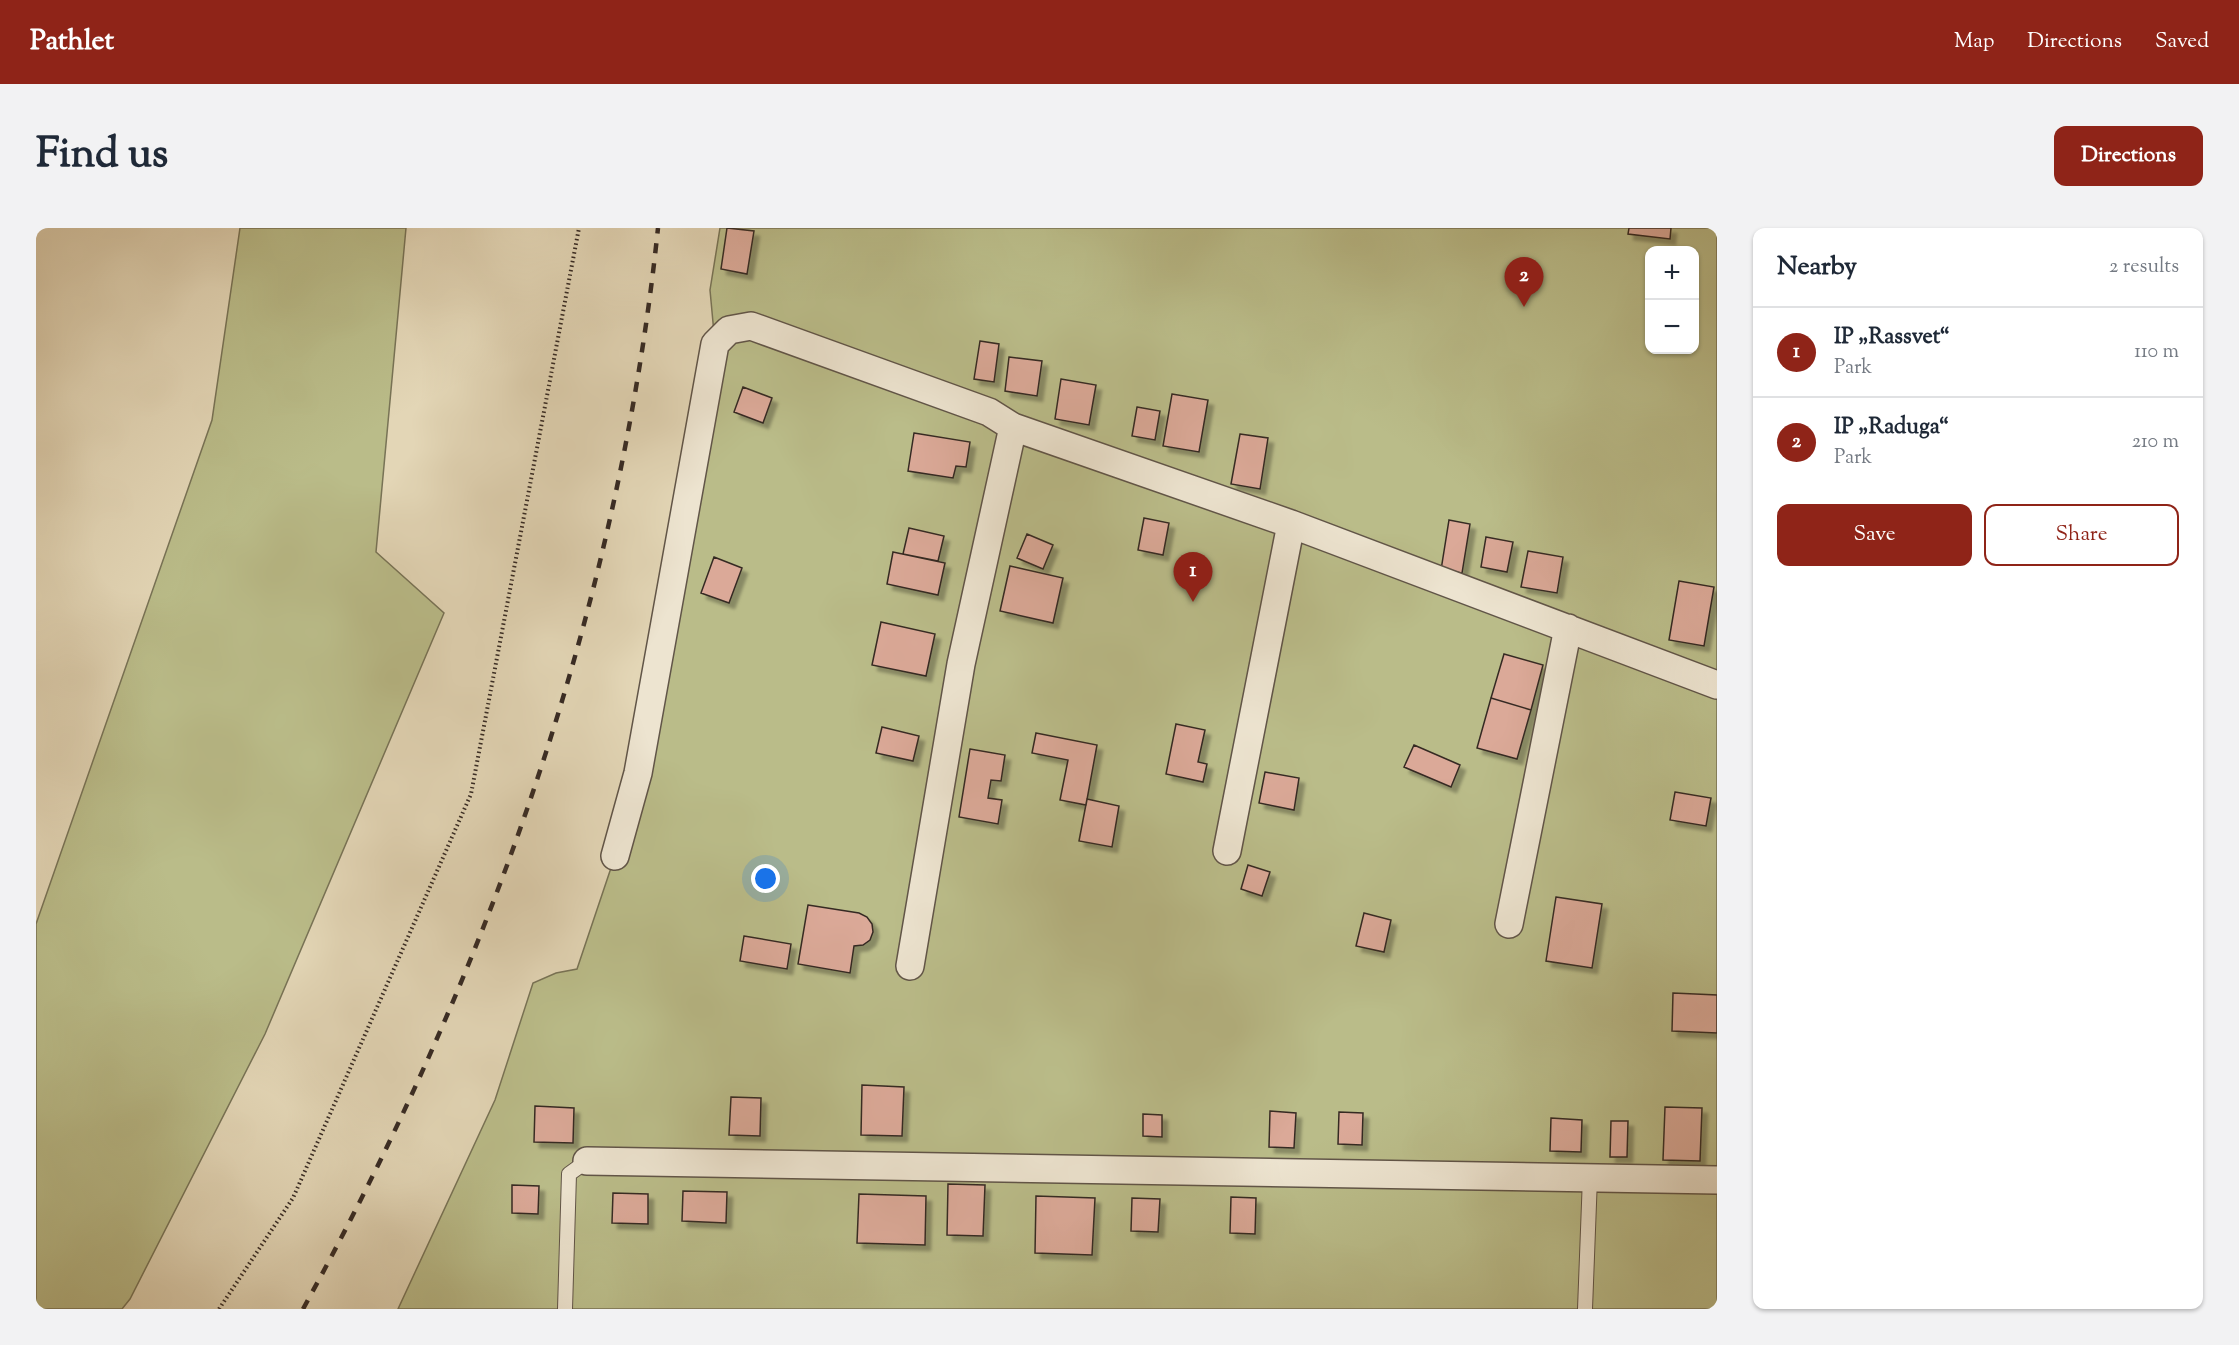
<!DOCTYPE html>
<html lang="en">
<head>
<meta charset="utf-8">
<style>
	:root { --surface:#fff; --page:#f2f2f3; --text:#1f2937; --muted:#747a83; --line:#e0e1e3; --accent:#8f2418 }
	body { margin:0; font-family:"Sorts Mill Goudy",serif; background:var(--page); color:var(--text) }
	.controls { position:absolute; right:18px; top:18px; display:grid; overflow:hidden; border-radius:12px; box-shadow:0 2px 4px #0004 }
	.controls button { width:54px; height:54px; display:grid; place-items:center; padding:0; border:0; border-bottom:2px solid var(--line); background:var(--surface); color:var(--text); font:30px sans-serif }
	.you { position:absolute; left:730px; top:651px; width:21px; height:21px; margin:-15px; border:4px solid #fff; border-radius:50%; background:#1a73e8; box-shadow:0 0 0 9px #1a73e833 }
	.badge { display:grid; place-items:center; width:39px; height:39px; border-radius:50%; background:var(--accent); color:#fff; font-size:20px; font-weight:700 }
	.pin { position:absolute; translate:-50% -50px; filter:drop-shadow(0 2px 3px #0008) }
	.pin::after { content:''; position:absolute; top:32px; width:21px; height:18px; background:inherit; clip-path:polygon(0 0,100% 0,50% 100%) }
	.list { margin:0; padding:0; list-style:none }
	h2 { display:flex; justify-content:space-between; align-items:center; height:78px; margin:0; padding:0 24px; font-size:26px }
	h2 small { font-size:20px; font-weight:400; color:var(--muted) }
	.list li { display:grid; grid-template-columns:39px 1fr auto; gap:18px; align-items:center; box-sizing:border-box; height:90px; padding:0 24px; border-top:2px solid var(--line) }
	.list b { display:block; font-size:22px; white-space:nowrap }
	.list p { margin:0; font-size:20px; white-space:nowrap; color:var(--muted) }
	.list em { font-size:20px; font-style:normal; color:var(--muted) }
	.actions { display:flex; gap:12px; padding:18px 24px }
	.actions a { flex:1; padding:14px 0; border:2px solid var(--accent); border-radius:12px; text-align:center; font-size:21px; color:var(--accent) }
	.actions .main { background:var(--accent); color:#fff }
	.map { position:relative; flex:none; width:1681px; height:1081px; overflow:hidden; border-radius:12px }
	header { display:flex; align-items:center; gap:36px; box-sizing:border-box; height:84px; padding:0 30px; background:var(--accent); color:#fff }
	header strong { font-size:28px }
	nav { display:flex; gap:33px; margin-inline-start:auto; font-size:21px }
	.intro { display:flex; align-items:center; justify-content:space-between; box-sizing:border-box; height:144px; padding:0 36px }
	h1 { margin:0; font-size:42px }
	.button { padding:15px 27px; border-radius:12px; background:var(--accent); color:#fff; font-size:21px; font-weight:700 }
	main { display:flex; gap:36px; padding:0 36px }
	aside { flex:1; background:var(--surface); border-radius:12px; box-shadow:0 2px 4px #0004 }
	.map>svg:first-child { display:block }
	.green { fill:#babc89; stroke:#787356; stroke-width:1.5; fill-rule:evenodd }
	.building { fill:#dba998; stroke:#362a24; stroke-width:1.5; filter:url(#shadow) }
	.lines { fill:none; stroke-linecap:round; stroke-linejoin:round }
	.lane-casing { stroke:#615548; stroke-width:16 }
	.street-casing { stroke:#615548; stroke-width:30 }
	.path { stroke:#362a24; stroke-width:4; stroke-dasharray:1.5 3; stroke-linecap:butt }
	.lane { stroke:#ede4d0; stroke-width:14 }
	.street { stroke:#ede4d0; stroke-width:27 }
	.rail { stroke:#362a24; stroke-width:4.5; stroke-dasharray:10 10; stroke-linecap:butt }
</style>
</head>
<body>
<header>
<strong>Pathlet</strong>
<nav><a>Map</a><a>Directions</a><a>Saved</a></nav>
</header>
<div class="intro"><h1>Find us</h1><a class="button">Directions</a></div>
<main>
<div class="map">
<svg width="1681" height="1081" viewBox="0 0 1681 1081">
	<defs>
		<filter id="shadow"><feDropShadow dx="5.5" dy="5.5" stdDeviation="1.5" flood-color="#0004"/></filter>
	</defs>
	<rect width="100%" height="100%" fill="#e3d6b6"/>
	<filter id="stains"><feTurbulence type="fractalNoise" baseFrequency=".00333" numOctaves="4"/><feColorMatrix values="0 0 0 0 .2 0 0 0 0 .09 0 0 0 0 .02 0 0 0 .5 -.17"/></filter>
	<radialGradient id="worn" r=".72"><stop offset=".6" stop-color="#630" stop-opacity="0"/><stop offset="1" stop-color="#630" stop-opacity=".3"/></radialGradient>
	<path class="green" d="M 204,0 L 370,0 L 340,324 L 408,385 L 229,806 L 94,1071 L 86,1081 L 0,1081 L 0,696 L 176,192 Z
		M 684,0 L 1681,0 L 1681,1081 L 362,1081 L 459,872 L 497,755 L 520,745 L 541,741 L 579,628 L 679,116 L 674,62 ZM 1614,22 L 1658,22 L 1658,122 L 1614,122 Z"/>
	<path class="building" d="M 691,0 L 718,3 L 711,46 L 685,41 Z
		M 1593,0 L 1635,0 L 1634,11 L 1592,6 Z
		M 944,113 L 963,116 L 958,154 L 938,151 Z
		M 973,129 L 1006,133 L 1001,168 L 969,163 Z
		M 1025,151 L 1060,157 L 1053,197 L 1019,191 Z
		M 707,159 L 736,170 L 727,195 L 698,184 Z
		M 1136,166 L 1172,172 L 1163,224 L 1127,218 Z
		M 1101,179 L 1124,183 L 1119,212 L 1096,208 Z
		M 878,205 L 934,214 L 930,239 L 920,238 L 917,250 L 872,243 Z
		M 1204,206 L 1232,210 L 1224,261 L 1195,256 Z
		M 1108,290 L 1133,295 L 1127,327 L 1102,322 Z
		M 1413,292 L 1434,296 L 1426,345 L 1405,342 Z
		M 873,300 L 908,308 L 902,333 L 867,326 Z
		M 991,306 L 1017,317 L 1007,341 L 981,330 Z
		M 1450,309 L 1477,314 L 1471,344 L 1445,339 Z
		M 1492,323 L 1527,329 L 1521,365 L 1485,359 Z
		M 857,324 L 909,335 L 902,367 L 851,356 Z
		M 678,329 L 706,340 L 693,375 L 665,365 Z
		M 974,338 L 1027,350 L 1017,395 L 964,383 Z
		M 1643,353 L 1678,359 L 1668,418 L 1633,412 Z
		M 845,394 L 899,406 L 890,448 L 836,437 Z
		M 1468,426 L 1507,437 L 1495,482 L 1455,470 Z
		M 1455,470 L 1495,482 L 1481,531 L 1441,520 Z
		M 1140,496 L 1169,502 L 1162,534 L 1171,536 L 1167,554 L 1130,546 Z
		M 846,499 L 883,508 L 877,533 L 840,525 Z
		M 1000,505 L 1061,517 L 1050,577 L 1024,572 L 1032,532 L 996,525 Z
		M 1378,517 L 1424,537 L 1415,559 L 1368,539 Z
		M 934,521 L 969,527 L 965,553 L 955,552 L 952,570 L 966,572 L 962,596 L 923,589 Z
		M 1229,544 L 1263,550 L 1258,582 L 1223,575 Z
		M 1639,564 L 1675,570 L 1670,598 L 1634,592 Z
		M 1051,571 L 1083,578 L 1076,619 L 1043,613 Z
		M 1212,637 L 1234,644 L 1226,668 L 1205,661 Z
		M 1520,669 L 1566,676 L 1556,740 L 1510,733 Z
		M 772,677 L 823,685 L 831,689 L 836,696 L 837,704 L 834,712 L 827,717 L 818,718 L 814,745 L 762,736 Z
		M 1328,685 L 1355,692 L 1348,724 L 1320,718 Z
		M 708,708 L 755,716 L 751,741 L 704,733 Z
		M 1637,765 L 1681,767 L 1681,805 L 1636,803 Z
		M 826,857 L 868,859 L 866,908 L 825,907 Z
		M 695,869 L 725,870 L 724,908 L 693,907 Z
		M 499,878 L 538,880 L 537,915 L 498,914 Z
		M 1629,879 L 1666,880 L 1664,933 L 1627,932 Z
		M 1234,883 L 1260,885 L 1258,920 L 1233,919 Z
		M 1303,884 L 1327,885 L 1326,917 L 1302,916 Z
		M 1107,886 L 1126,887 L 1126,909 L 1107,908 Z
		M 1515,890 L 1546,892 L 1545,924 L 1514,923 Z
		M 1575,893 L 1592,893 L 1591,929 L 1574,929 Z
		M 912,956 L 949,957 L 947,1008 L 911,1007 Z
		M 476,957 L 503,958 L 502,986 L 476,985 Z
		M 647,963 L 691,964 L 690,995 L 646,993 Z
		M 577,965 L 612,966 L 612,996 L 576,995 Z
		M 823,966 L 890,968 L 889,1017 L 821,1015 Z
		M 1000,968 L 1059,970 L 1056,1027 L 999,1025 Z
		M 1195,969 L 1220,970 L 1219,1006 L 1194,1005 Z
		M 1096,970 L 1124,971 L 1122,1004 L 1095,1003 Z"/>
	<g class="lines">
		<g class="lane-casing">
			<path id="lane" d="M 529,1081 L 533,946 L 551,933
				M 1549,1081 L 1554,949"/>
		</g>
		<g class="street-casing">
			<path id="street" d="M 1191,623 L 1255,296
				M 579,628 L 602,545 L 679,116 L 693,102 L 715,98 L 953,184 L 977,199 L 1255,296 L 1681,457
				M 1473,696 L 1532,400
				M 874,738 L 925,436 L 977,199
				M 551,933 L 1681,952"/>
		</g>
		<path class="path" d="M 183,1081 L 257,970 L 435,566 L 543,0"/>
		<use href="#lane" class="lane"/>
		<use href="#street" class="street"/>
		<path class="rail" d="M 267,1081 C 452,745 582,383 622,0"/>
	</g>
	<rect width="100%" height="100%" filter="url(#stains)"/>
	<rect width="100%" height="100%" fill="url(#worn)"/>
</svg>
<div class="controls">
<button>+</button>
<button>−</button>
</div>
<div class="you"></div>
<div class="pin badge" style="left:1157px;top:374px">1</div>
<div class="pin badge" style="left:1488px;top:79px">2</div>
</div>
<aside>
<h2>Nearby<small>2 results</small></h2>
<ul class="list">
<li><span class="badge">1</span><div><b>IP „Rassvet“</b><p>Park</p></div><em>110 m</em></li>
<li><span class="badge">2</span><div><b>IP „Raduga“</b><p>Park</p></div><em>210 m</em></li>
</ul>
<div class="actions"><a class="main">Save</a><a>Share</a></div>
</aside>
</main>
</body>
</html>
